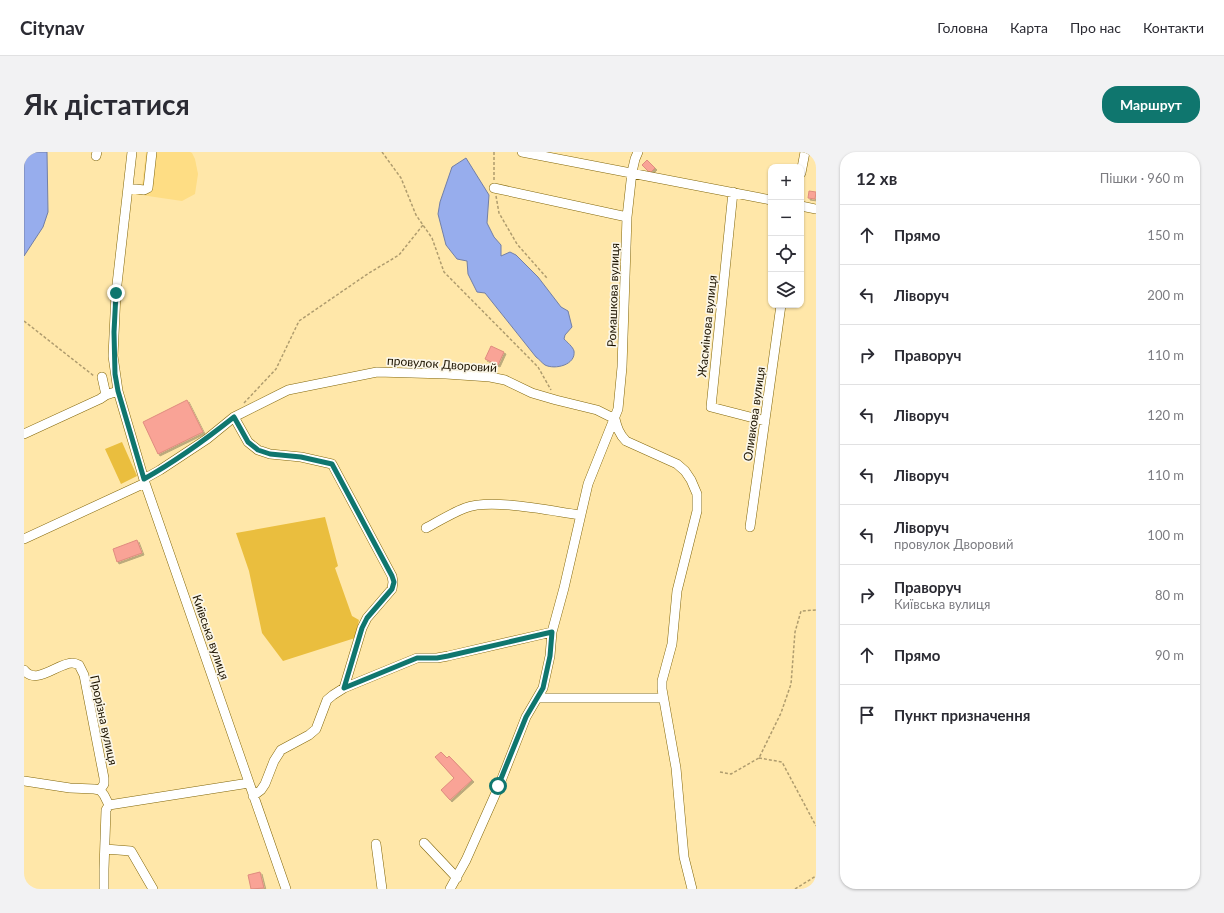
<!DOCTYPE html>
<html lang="uk">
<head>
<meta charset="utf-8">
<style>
	:root { --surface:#fff; --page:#f2f2f3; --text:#2b2b33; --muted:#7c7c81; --line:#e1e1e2; --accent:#0f766e }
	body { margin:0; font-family:Lato,sans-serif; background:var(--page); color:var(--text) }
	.controls { position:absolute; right:12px; top:12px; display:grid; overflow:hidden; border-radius:8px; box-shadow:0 1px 3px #0004 }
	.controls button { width:36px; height:36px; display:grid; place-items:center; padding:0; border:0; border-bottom:1px solid var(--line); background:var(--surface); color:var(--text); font:20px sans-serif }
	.stop { position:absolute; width:12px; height:12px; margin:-9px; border:3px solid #0f766e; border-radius:50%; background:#fff }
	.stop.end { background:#0f766e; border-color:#fff; box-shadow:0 1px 4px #0008 }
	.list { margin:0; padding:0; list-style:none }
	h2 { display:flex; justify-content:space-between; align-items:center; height:52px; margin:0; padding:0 16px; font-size:17px }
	h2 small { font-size:13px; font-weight:400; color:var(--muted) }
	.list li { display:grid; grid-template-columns:26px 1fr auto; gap:12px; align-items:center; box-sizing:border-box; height:60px; padding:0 16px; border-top:1px solid var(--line) }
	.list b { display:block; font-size:15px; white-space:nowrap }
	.list p { margin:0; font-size:13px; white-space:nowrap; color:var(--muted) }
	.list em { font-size:13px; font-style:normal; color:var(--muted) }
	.icon { flex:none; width:22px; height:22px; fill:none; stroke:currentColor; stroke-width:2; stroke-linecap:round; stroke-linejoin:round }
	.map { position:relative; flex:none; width:792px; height:737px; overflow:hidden; border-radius:16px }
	header { display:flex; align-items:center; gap:24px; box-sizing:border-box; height:56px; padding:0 20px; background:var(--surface); border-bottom:1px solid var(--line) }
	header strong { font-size:19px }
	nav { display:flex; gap:22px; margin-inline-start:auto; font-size:14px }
	.intro { display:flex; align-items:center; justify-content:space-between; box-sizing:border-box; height:96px; padding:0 24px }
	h1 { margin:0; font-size:28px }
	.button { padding:10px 18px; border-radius:16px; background:var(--accent); color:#fff; font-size:14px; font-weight:700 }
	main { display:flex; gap:24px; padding:0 24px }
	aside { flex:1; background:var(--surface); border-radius:16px; box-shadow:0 1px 3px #0004 }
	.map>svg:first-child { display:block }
	.built { fill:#fedd84 }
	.green { fill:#eabe3e }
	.water { fill:#97aded; stroke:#727fa6 }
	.building { fill:#f9a396; stroke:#df8c7f; filter:url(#shadow) }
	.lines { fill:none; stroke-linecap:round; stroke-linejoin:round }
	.minor-casing { stroke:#826609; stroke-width:10 }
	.path { stroke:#af9c6e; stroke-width:1.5; stroke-dasharray:3 2; stroke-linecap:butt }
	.minor { stroke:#fff; stroke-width:9 }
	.route { stroke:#0f766e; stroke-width:5 }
	.labels { text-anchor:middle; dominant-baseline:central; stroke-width:3.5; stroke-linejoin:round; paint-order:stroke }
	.street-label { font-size:12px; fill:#1c1300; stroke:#fbf6e7 }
</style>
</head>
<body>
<header>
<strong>Citynav</strong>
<nav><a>Головна</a><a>Карта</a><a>Про нас</a><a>Контакти</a></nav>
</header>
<div class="intro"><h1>Як дістатися</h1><a class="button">Маршрут</a></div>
<main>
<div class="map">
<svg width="792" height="737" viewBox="0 0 792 737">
	<defs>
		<filter id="shadow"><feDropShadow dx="2" dy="2" stdDeviation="0" flood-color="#0004"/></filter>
	</defs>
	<rect width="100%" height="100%" fill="#ffe7a9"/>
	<path class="built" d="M 122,0 L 166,0 L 168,1 L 171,7 L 174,22 L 171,42 L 158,49 L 117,43 Z"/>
	<path class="green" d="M 98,290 L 113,324 L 97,332 L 81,297 Z
		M 301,365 L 314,414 L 311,416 L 328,464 L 335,468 L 331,486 L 259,509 L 238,481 L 225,419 L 212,381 Z"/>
	<path class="water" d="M 0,0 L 23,0 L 24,60 L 19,75 L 0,104 Z
		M 442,6 L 465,43 L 463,71 L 470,85 L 477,93 L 477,104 L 486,100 L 492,103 L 514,125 L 537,155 L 544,159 L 548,175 L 541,183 L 540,187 C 543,190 549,195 550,199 C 552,213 531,218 521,213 C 518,211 515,207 512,205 L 461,141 L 453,140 L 444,122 L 443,109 L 433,107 L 422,93 L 414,62 L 416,50 L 428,15 Z"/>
	<path class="building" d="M 623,8 L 631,16 L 626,21 L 618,13 Z
		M 785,39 L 792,40 L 791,47 L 784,46 Z
		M 467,194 L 480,200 L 474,213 L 461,207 Z
		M 163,248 L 179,280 L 134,302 L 119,270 Z
		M 113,388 L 118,401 L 93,410 L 89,397 Z
		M 417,600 L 423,606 L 425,604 L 448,628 L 426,648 L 417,638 L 430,626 L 411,605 Z
		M 236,720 L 240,736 L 227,737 L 224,723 Z"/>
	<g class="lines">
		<g class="minor-casing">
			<path id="minor" d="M 108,0 L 92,141 L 89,204 L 94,239 L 121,331 L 262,737
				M 498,0 L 747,48
				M 72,4 L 73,0
				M 777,21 L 781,0
				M 104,36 L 120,38 L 124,36 L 128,0
				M 470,36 L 603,65
				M 709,40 L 687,255 L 741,269
				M 777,54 L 792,57
				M 78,225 L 82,243
				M 210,265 L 224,290 L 234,298 L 246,302 L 277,305 L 308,312 L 368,424 L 369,430 L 368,437 L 343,466 L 338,476 L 320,536
				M 591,267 C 593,275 595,282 602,289 L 653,312 L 661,319 L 667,328 L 673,342 L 673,359 L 653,439 L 648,492 L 638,529 L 638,537 L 652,616 L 660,705 L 668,737
				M 0,282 L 76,247 L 82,243 L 94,239
				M 120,327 L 136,318 L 183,287 L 210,265 L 264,238 L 353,220 L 422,222 L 466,225 L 481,228 L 508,241 L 532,248 L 573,258 L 591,267
				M 726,375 L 757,153
				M 402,376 C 415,369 428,361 441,356 C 467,346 527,359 556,363
				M 0,387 L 121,331
				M 0,518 C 12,534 34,511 48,511 C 51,511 53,512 55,513 L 60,523 L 80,626 L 80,632 L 76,638
				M 514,546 L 639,546
				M 0,629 L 46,636 L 70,637 L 76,638
				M 76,638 L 80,643 L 85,653 L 82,658 L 80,717 L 80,737
				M 229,644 L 237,638 L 241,632 L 250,609 L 257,598 L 285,583 L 292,577 L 303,548 L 309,543 L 320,536 L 393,506 L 413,506 L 424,504 L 528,480
				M 85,653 L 225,631
				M 400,691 L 433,726
				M 352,692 L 358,737
				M 81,697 L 107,699 L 129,737
				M 426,737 L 442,708 L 475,634 L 502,565 L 519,536 L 526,504 L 528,480 L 540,436 L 564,332 L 594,257 L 598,215 L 603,65 L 608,20 L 611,7 L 614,0"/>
		</g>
		<path class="path" d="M 358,0 L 377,26 L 392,63 L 408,86 L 420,120 L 514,215 L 527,238
			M 470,0 L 470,28
			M 472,44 L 475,61 L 493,92 L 523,126
			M 0,169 L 70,224
			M 220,251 L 252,217 L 275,169 L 345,121 L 375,103 L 399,73
			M 735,606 L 758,610 L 792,674
			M 696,620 L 707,622 L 735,606 L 757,561 L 767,532 L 771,480 L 777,459 L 792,458
			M 771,737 L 792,724"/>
		<use href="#minor" class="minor"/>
	</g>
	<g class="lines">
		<path class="route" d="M 92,141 L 90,180 L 91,222 L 94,239 L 120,327 C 152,309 181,288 210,265 L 224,290 L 234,298 L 246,302 L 277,305 L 308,312 L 368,424 L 370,430 L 368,437 L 343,466 L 338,476 L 320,536 L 393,506 L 413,506 L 424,504 L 528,480 L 526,504 L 519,536 L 502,565 L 474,634"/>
	</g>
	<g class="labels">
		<g class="street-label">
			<text transform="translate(589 143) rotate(-88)">Ромашкова вулиця</text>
			<text transform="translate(683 174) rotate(-84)">Жасмінова вулиця</text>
			<text transform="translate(418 212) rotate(4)">провулок Дворовий</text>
			<text transform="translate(730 262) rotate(-82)">Оливкова вулиця</text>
			<text transform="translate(187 485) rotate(71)">Київська вулиця</text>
			<text transform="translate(80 568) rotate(78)">Прорізна вулиця</text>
		</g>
	</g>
</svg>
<div class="controls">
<button>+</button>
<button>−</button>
<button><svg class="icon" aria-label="locate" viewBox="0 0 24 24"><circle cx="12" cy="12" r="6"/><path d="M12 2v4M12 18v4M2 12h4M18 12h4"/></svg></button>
<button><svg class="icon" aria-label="layers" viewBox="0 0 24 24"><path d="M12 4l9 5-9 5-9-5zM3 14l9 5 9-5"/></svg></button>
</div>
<div class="stop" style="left:474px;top:634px"></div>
<div class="stop end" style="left:92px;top:141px"></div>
</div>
<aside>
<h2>12 хв<small>Пішки · 960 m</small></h2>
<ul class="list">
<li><svg class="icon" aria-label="ahead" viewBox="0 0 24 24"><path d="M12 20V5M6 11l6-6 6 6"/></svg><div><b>Прямо</b></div><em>150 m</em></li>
<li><svg class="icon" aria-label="left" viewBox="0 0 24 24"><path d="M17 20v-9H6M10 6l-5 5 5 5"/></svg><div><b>Ліворуч</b></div><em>200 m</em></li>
<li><svg class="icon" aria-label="right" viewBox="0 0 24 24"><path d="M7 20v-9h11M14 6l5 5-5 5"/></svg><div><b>Праворуч</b></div><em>110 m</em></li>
<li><svg class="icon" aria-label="left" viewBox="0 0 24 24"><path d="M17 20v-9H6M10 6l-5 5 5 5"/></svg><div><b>Ліворуч</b></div><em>120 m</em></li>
<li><svg class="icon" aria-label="left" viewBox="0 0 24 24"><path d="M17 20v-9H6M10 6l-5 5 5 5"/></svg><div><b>Ліворуч</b></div><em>110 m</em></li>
<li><svg class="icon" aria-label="left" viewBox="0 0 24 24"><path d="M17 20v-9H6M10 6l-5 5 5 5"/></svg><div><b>Ліворуч</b><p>провулок Дворовий</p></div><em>100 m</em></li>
<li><svg class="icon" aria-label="right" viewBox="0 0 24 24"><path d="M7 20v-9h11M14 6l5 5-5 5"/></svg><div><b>Праворуч</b><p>Київська вулиця</p></div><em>80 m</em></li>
<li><svg class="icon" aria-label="ahead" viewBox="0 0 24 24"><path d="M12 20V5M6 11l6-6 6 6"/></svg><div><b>Прямо</b></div><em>90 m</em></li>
<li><svg class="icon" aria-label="arrive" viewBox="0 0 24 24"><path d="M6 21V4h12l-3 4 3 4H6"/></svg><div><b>Пункт призначення</b></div></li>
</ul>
</aside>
</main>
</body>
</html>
